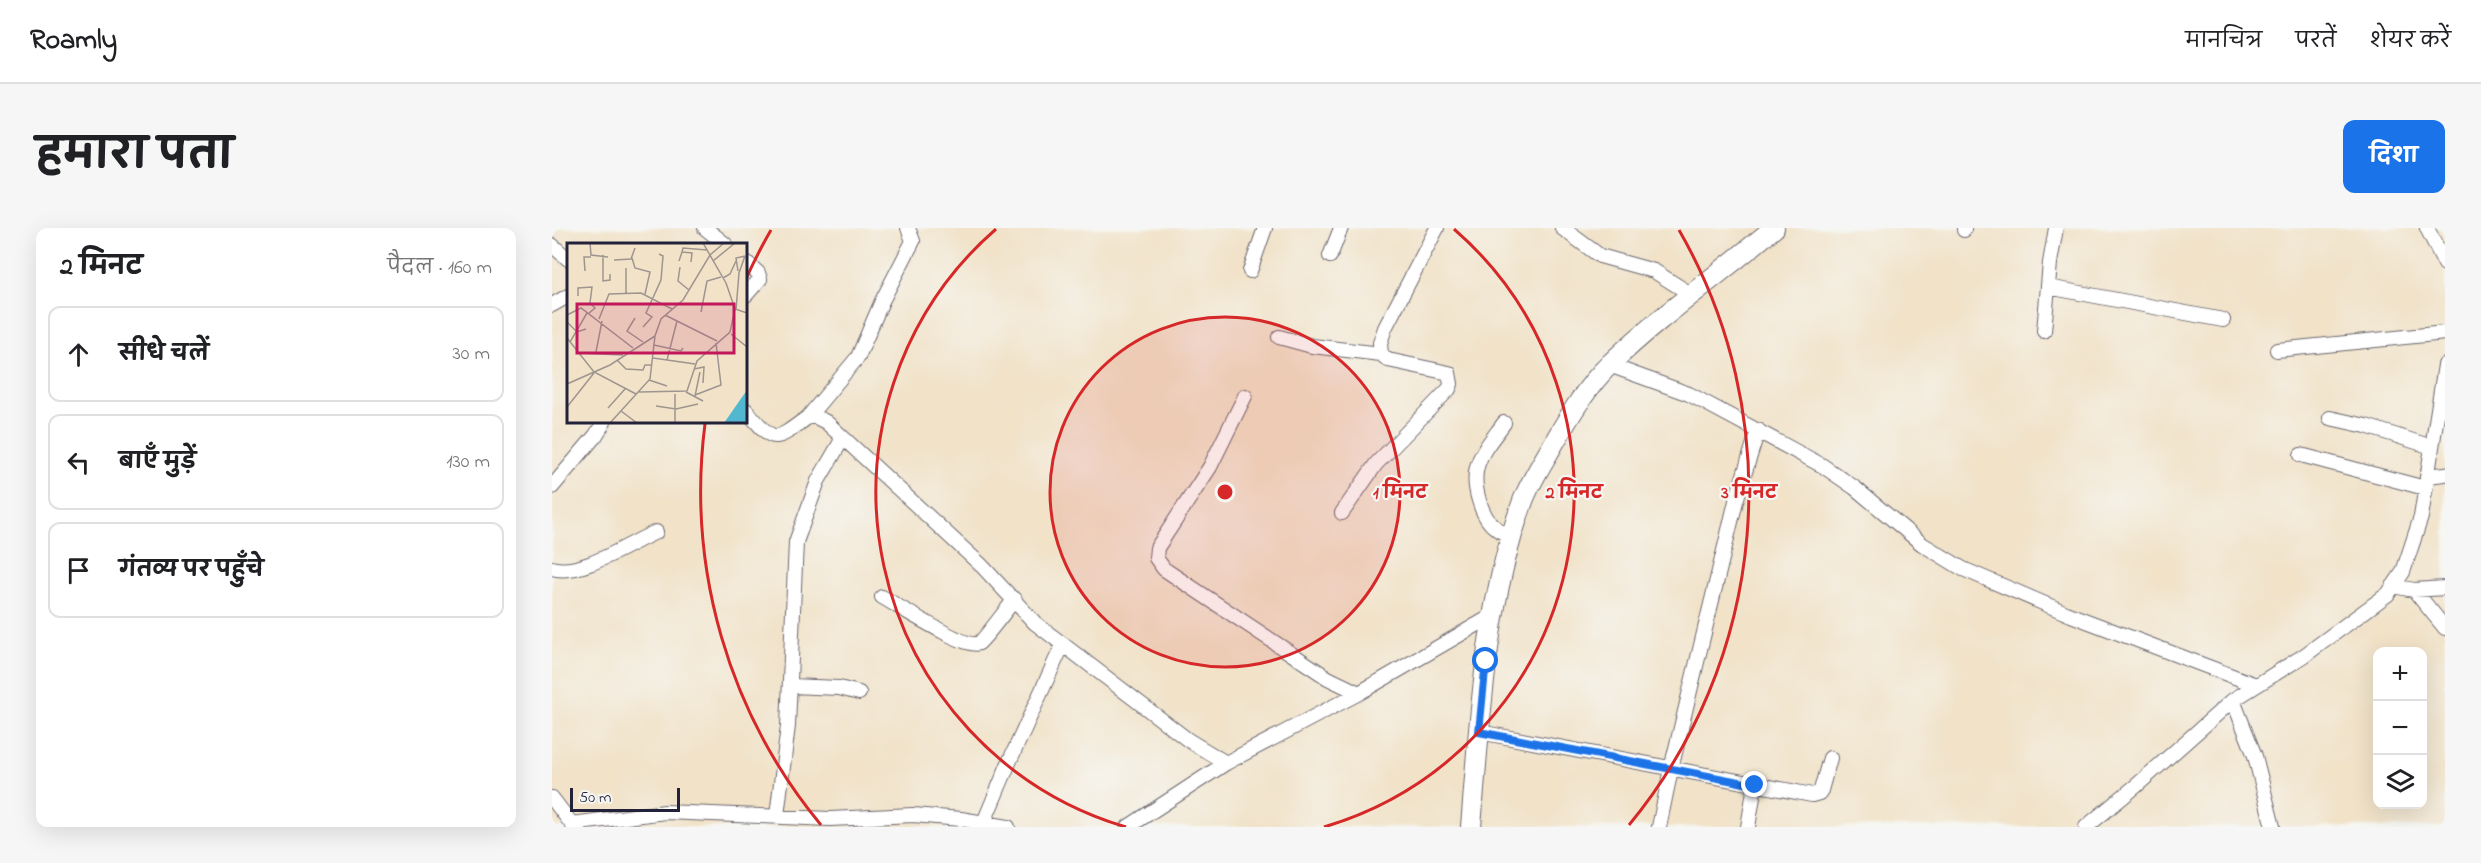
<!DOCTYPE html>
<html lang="hi">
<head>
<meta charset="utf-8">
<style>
	:root { --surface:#fff; --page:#f6f6f6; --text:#202124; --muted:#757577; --line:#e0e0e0; --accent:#1a73e8 }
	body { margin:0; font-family:"Indie Flower","Playpen Sans Deva",sans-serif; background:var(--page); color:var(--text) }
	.controls { position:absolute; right:18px; bottom:18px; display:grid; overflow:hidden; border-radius:12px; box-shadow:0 6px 24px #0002 }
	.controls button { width:54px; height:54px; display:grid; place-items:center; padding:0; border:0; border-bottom:2px solid var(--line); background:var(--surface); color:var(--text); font:30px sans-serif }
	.scale { position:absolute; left:18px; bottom:15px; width:110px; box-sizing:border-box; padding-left:6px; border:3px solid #22223b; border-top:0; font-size:16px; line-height:21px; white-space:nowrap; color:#22223b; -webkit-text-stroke:4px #f6f6f2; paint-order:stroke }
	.stop { position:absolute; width:18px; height:18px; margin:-14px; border:4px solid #1a73e8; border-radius:50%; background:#fff }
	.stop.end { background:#1a73e8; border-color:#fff; box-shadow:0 2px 6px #0008 }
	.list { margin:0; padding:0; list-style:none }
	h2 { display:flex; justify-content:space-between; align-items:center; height:78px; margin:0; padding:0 24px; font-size:26px }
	h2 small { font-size:20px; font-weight:400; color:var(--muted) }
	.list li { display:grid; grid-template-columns:39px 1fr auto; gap:18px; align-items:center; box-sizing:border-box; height:96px; margin:0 12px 12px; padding:0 12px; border:2px solid var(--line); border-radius:12px }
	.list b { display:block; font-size:22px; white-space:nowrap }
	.list em { font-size:20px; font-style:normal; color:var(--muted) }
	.icon { flex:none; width:33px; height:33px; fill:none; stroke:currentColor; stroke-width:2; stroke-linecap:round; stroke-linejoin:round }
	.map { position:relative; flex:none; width:1893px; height:599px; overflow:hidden; border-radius:12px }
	header { display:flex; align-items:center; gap:36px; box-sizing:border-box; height:84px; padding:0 30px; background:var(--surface); border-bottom:2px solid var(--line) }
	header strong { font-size:28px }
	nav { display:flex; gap:33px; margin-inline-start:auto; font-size:21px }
	.intro { display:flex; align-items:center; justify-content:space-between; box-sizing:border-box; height:144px; padding:0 36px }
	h1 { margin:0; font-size:42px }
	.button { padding:15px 27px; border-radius:12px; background:var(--accent); color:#fff; font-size:21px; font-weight:700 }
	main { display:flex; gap:36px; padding:0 36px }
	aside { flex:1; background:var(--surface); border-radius:12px; box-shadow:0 6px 24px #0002 }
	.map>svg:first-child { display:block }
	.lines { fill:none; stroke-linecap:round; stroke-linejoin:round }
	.street-casing { stroke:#6a656c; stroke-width:16 }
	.secondary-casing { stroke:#6a656c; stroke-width:22 }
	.street { stroke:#fff; stroke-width:14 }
	.secondary { stroke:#fff; stroke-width:20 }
	.route { stroke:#1a73e8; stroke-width:8 }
	.ring { fill:none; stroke:#d62828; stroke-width:3 }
	.inset-road { fill:none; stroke:#9e9590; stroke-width:1.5 }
	.view { fill:#c2185b; fill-opacity:0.15; stroke:#c2185b; stroke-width:3 }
	.inset-edge { fill:none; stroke:#22223b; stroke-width:3 }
	.centre { fill:#d62828; stroke:#f6f6f2; stroke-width:3 }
	.ring-label { font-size:18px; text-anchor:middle; font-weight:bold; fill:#d62828; stroke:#f6f6f2; stroke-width:4.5; stroke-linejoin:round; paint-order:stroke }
</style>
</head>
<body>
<header>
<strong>Roamly</strong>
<nav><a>मानचित्र</a><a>परतें</a><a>शेयर करें</a></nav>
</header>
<div class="intro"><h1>हमारा पता</h1><a class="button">दिशा</a></div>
<main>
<aside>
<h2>2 मिनट<small>पैदल · 160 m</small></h2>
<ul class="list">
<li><svg class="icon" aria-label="ahead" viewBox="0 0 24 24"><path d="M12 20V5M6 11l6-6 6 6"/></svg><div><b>सीधे चलें</b></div><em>30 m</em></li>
<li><svg class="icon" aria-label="left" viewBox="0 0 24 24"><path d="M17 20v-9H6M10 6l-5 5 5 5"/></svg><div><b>बाएँ मुड़ें</b></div><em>130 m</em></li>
<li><svg class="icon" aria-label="arrive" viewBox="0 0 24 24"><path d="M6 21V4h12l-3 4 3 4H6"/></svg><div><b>गंतव्य पर पहुँचे</b></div></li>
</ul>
</aside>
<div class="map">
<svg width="1893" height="599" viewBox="0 0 1893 599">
	<rect width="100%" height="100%" fill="#f6f6f2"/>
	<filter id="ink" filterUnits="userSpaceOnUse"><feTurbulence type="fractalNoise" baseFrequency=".0167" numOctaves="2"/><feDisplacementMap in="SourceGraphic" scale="12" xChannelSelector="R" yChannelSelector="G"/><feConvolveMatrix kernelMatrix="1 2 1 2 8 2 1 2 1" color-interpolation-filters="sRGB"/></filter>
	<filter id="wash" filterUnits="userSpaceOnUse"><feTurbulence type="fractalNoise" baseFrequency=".008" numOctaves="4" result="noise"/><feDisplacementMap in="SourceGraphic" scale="24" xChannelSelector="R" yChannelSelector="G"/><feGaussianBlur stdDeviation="1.35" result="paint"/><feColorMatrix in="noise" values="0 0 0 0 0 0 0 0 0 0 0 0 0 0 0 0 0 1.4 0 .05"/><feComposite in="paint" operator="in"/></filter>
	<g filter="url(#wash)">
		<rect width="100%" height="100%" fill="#f1e2c8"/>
	</g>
	<g filter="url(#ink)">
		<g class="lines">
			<g class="street-casing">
				<path id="street" d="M 153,0 L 173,16
					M 1010,0 L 1048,28 L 1102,43 L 1140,67
					M 1875,0 L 1893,36
					M 1412,2 L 1412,0
					M 0,17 L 16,31
					M 778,28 L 789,0
					M 194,34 L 206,45 L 208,51 L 194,67
					M 698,43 L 713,0
					M 1496,59 L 1671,92
					M 0,77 L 16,68
					M 1492,103 L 1498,35 L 1504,0
					M 727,109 L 760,118 L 829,126
					M 1725,122 L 1893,105
					M 1057,137 L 1137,166 L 1271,238 L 1303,260 L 1370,316 L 1411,341 L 1519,387 L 1704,457
					M 693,168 L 658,239 L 605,320 L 604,330 L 612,341 L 776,450 L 807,465
					M 194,182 C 223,215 220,216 256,189 L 264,189 L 274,194 L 430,338 L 483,395 L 636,512 L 674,535
					M 256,189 L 306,129 L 330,73 L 361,13 L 356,0
					M 1778,190 L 1814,198 L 1880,219
					M 952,195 C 942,209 929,223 925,239 C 920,257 929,290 944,300 C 948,304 955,306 961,309
					M 1749,227 L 1873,260
					M 1875,248 L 1893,246
					M 0,259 L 44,207 L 52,194
					M 790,285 L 824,236 L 897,161 L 899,156 L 897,145 L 836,132 L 829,126 L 828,115 L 833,100 L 885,0
					M 0,340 C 28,349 76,316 104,304
					M 1841,358 L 1862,362 L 1893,360
					M 1862,362 L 1893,400
					M 330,369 C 345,377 415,422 427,415 C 431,413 457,378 463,371
					M 239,458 L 287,460 L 307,465
					M 1681,472 L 1703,528 L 1721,599
					M 927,504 L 1260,567 L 1267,565 L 1269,562 L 1278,530
					M 0,570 L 22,599
					M 225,588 L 236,498 L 244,314 L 266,253 L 291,210
					M 432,594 L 459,530 L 511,416
					M 20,596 L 113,584 L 278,591 L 361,587 L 409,591 L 456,599
					M 576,599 L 674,535 L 807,465 L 940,388
					M 1107,599 L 1119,541 L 1184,273 L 1206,202
					M 1196,599 L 1203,557
					M 1534,599 L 1584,558 L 1681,472 L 1753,427 L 1836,366 L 1851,344 L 1869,289 L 1893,137"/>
			</g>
			<g class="secondary-casing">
				<path id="secondary" d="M 919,599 C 928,490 933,377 971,273 C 979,252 992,233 1003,213 C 1018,187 1036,157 1058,136 C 1109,87 1168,46 1222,0"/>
			</g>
			<use href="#street" class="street"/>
			<use href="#secondary" class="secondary"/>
		</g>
	</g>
	<g class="lines" filter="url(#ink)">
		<path class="route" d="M 934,433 L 927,504 L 1203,557"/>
	</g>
	<circle cx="673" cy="264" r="175" fill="#d62828" fill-opacity=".12"/>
	<g class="ring">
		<circle cx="673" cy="264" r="175"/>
		<path d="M574 599A349 349 0 0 1 444 1M902 1A349 349 0 0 1 772 599"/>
		<path d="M269 597A524 524 0 0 1 153 196M194 51A524 524 0 0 1 219 2M1127 2A524 524 0 0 1 1077 597"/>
	</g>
	<g transform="translate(15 15)">
		<rect width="180" height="180" fill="#f1e2c8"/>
		<path d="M 180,147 L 180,180 L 157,180 Z" fill="#52b8d0"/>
		<path class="inset-road" d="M 23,0 L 24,12 L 41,14M 136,0 L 159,40 L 168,66 L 180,70M 115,9 L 116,5 L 140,7M 36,12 L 36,38 L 43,37 L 43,31M 65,15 L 68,25 L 83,29 L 78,51M 47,17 L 64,16 L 68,5M 112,18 L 115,9 L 125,10 L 124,19M 146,18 L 168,0M 113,24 L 111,38 L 122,47M 18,28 L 17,14 L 24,14M 171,28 L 169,15 L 178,13M 156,35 L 163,31 L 169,18M 59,50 L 59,25M 11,53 L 11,45 L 25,44 L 23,60 L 28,65 L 21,71M 169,67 L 172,30 L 178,13M 134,69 L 140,38 L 154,34M 0,72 L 14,65 L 66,105M 98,72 L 150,98M 68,75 L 60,88 L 76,99M 32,76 L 42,51 L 74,50 L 105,66M 0,79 L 10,89 L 19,86M 76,84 L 85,74 L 79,70 L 94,37 L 96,13 L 92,11M 164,91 L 180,104M 0,95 L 27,129 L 69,151M 3,99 L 20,70M 87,102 L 114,108 L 116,105M 29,109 L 35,78M 12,110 L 56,112M 86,115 L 128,121M 50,117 L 59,126 L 76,127 L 78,122 L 85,122M 100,117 L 110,78M 127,126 L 137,124 L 136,140M 82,137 L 100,143M 0,141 L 43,122 L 88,93M 72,149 L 120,148 L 130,118 L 163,89 L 168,66M 119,149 L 136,158M 128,152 L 154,142 L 149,100M 128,153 L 133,129M 89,163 L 109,166 L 131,161M 0,164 L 27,130M 41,165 L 58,146M 54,168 L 70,180M 43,180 L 83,136 L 88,93 L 94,76 L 116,57 L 143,12 L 157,0M 108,180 L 108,151"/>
		<path class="view" d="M 10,61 L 167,61 L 167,110 L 10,110 Z"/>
		<rect width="180" height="180" class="inset-edge"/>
	</g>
	<circle cx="673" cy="264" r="9" class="centre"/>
	<g class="ring-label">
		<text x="848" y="270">1 मिनट</text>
		<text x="1022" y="270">2 मिनट</text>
		<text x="1197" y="270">3 मिनट</text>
	</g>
</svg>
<div class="controls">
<button>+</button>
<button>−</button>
<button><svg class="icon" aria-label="layers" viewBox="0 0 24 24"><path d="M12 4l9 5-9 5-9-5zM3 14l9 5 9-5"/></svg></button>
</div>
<div class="scale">50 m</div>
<div class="stop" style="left:934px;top:433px"></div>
<div class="stop end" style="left:1203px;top:557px"></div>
</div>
</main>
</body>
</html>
